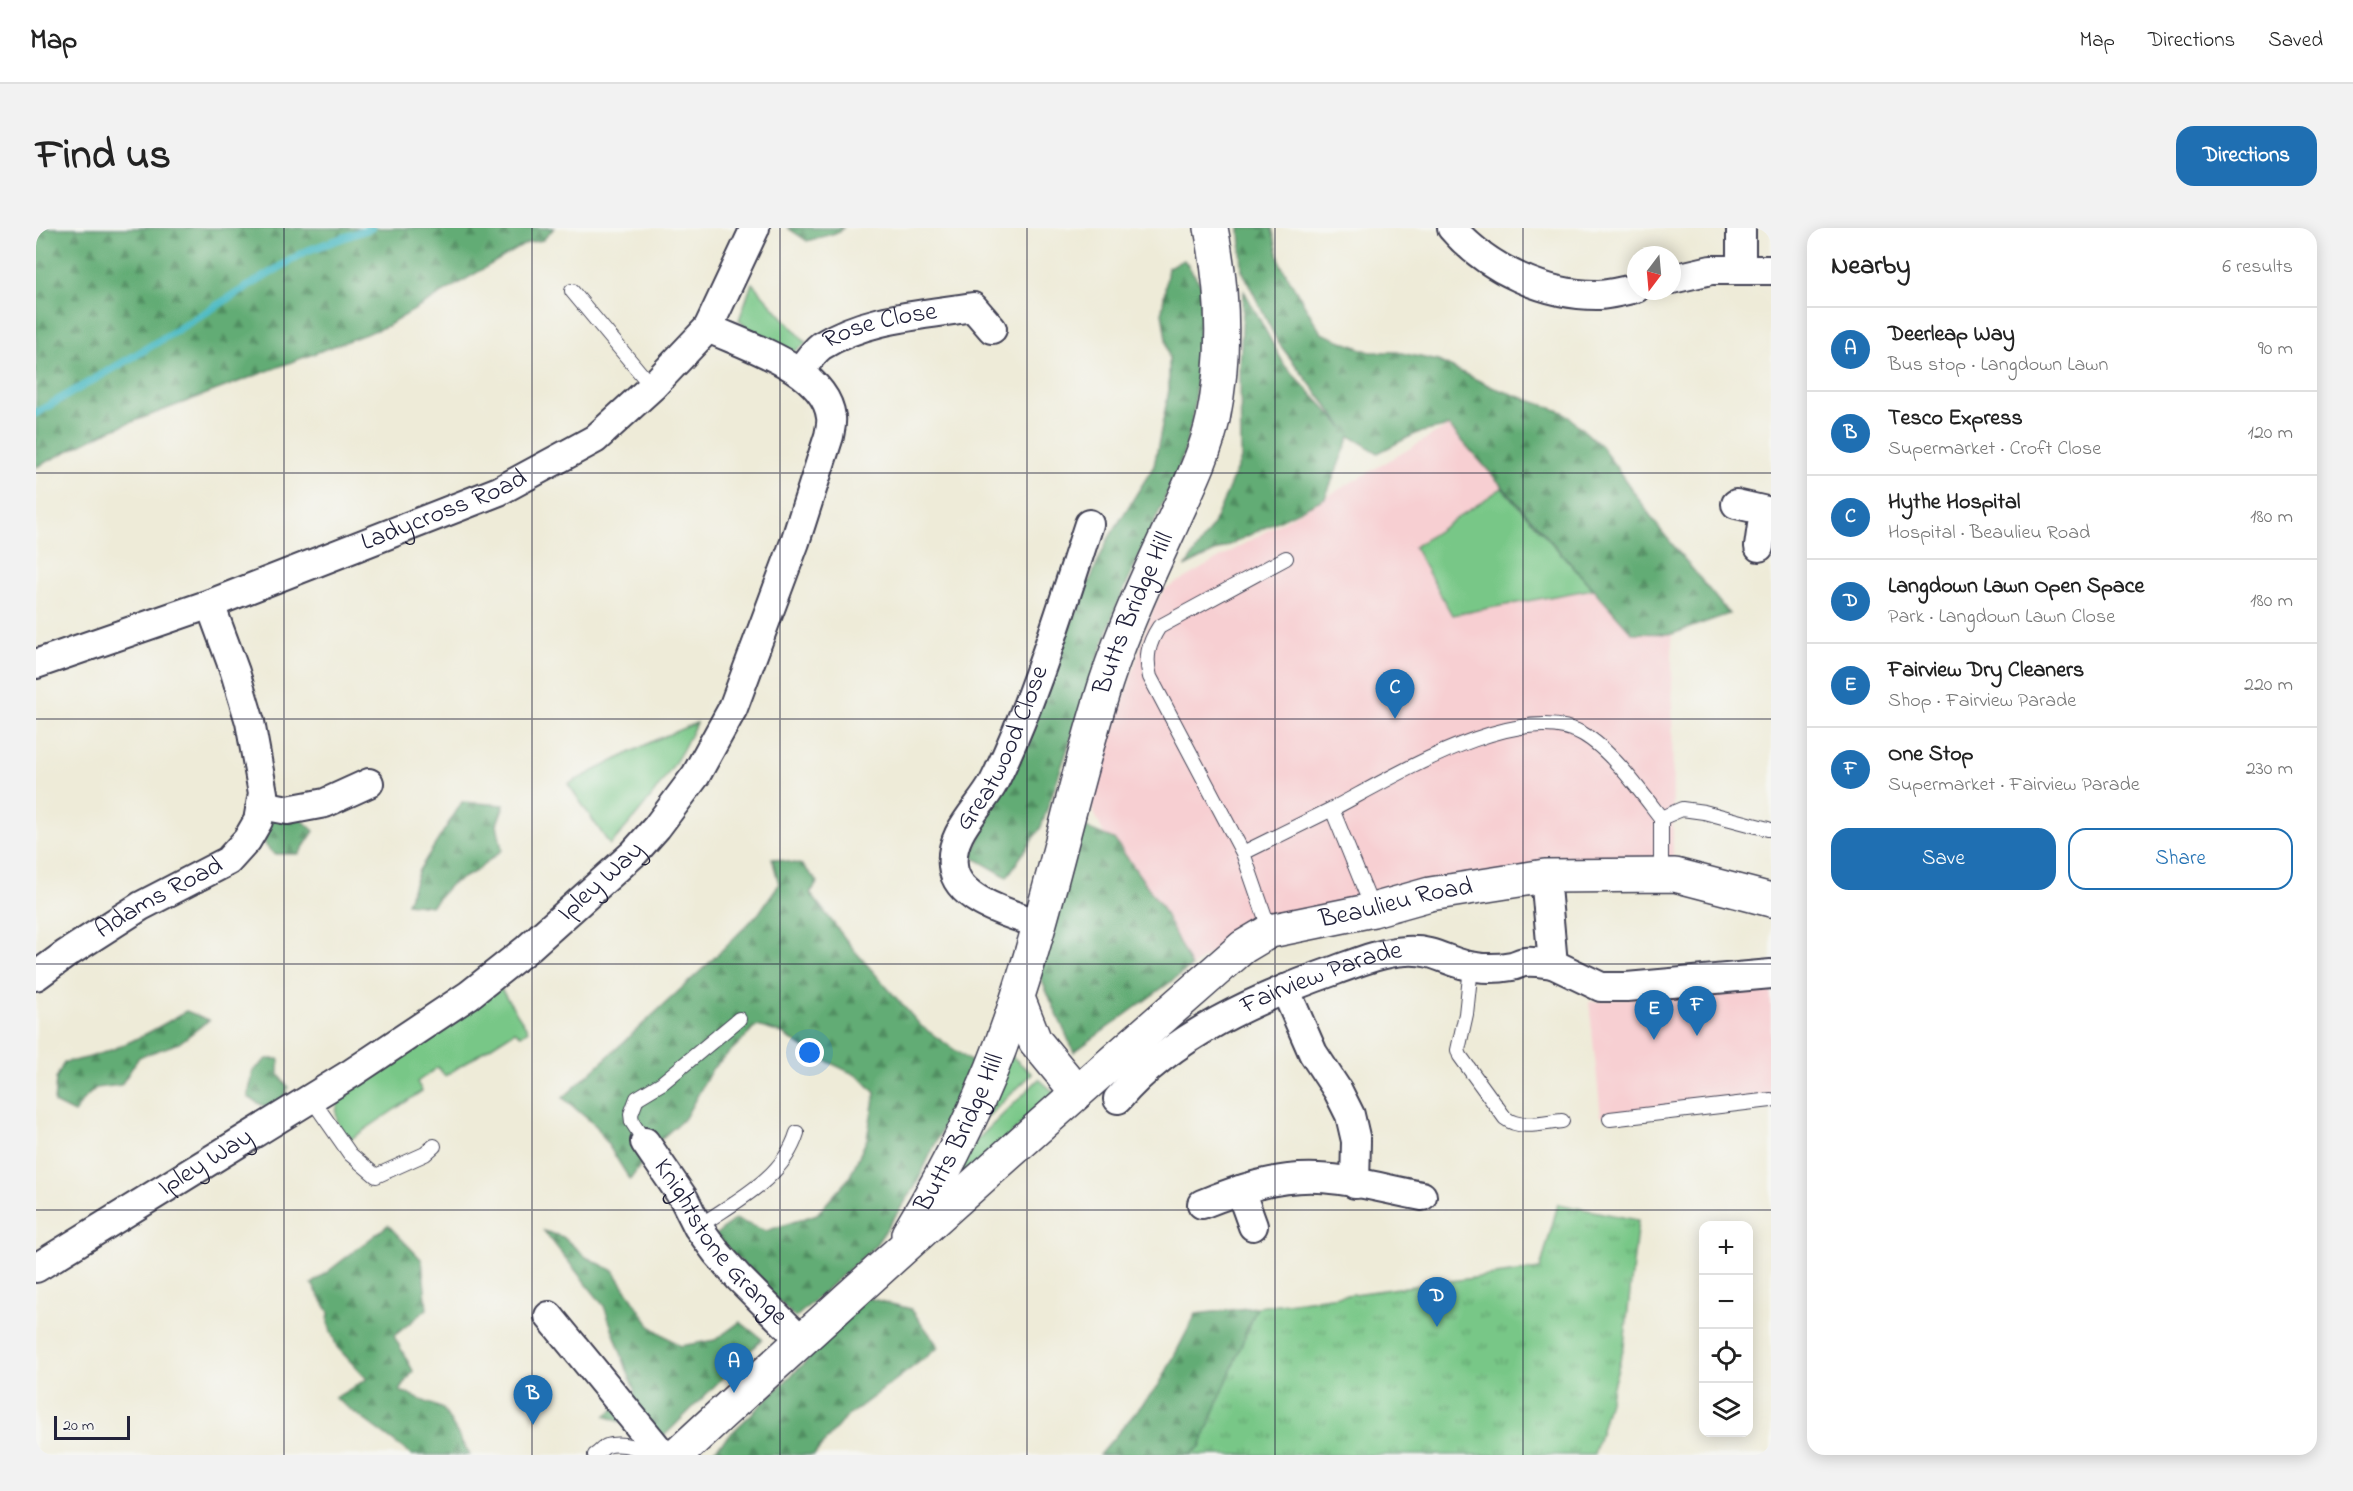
<!DOCTYPE html>
<html lang="en">
<head>
<meta charset="utf-8">
<style>
	:root { --surface:#fff; --page:#f2f2f2; --text:#222; --muted:#767676; --line:#e0e0e0; --accent:#1f6fb2 }
	body { margin:0; font-family:"Indie Flower",sans-serif; background:var(--page); color:var(--text) }
	.controls { position:absolute; right:18px; bottom:18px; display:grid; overflow:hidden; border-radius:12px; box-shadow:0 3px 15px #0003 }
	.controls button { width:54px; height:54px; display:grid; place-items:center; padding:0; border:0; border-bottom:2px solid var(--line); background:var(--surface); color:var(--text); font:30px sans-serif }
	.compass { position:absolute; left:1591px; top:18px; width:54px; height:54px; border-radius:50%; background:var(--surface); box-shadow:0 3px 15px #0003; rotate:196deg }
	.scale { position:absolute; left:18px; bottom:15px; width:76px; box-sizing:border-box; padding-left:6px; border:3px solid #22223b; border-top:0; font-size:16px; line-height:21px; white-space:nowrap; color:#22223b; -webkit-text-stroke:4px #f6f6f2; paint-order:stroke }
	.you { position:absolute; left:774px; top:825px; width:21px; height:21px; margin:-15px; border:4px solid #fff; border-radius:50%; background:#1a73e8; box-shadow:0 0 0 9px #1a73e833 }
	.badge { display:grid; place-items:center; width:39px; height:39px; border-radius:50%; background:var(--accent); color:#fff; font-size:20px; font-weight:700 }
	.pin { position:absolute; translate:-50% -50px; filter:drop-shadow(0 2px 3px #0008) }
	.pin::after { content:''; position:absolute; top:32px; width:21px; height:18px; background:inherit; clip-path:polygon(0 0,100% 0,50% 100%) }
	.list { margin:0; padding:0; list-style:none }
	h2 { display:flex; justify-content:space-between; align-items:center; height:78px; margin:0; padding:0 24px; font-size:26px }
	h2 small { font-size:20px; font-weight:400; color:var(--muted) }
	.list li { display:grid; grid-template-columns:39px 1fr auto; gap:18px; align-items:center; box-sizing:border-box; height:84px; padding:0 24px; border-top:2px solid var(--line) }
	.list b { display:block; font-size:22px; white-space:nowrap }
	.list p { margin:0; font-size:20px; white-space:nowrap; color:var(--muted) }
	.list em { font-size:20px; font-style:normal; color:var(--muted) }
	.actions { display:flex; gap:12px; padding:18px 24px }
	.actions a { flex:1; padding:14px 0; border:2px solid var(--accent); border-radius:18px; text-align:center; font-size:21px; color:var(--accent) }
	.actions .main { background:var(--accent); color:#fff }
	.icon { flex:none; width:33px; height:33px; fill:none; stroke:currentColor; stroke-width:2; stroke-linecap:round; stroke-linejoin:round }
	.map { position:relative; flex:none; width:1735px; height:1227px; overflow:hidden; border-radius:18px }
	header { display:flex; align-items:center; gap:36px; box-sizing:border-box; height:84px; padding:0 30px; background:var(--surface); border-bottom:2px solid var(--line) }
	header strong { font-size:28px }
	nav { display:flex; gap:33px; margin-inline-start:auto; font-size:21px }
	.intro { display:flex; align-items:center; justify-content:space-between; box-sizing:border-box; height:144px; padding:0 36px }
	h1 { margin:0; font-size:42px }
	.button { padding:15px 27px; border-radius:18px; background:var(--accent); color:#fff; font-size:21px; font-weight:700 }
	main { display:flex; gap:36px; padding:0 36px }
	aside { flex:1; background:var(--surface); border-radius:18px; box-shadow:0 3px 15px #0003 }
	.map>svg:first-child { display:block }
	.built { fill:#f7cfd2 }
	.grass { fill:#78c787; stroke:#4d7461; stroke-width:1.5 }
	.forest { fill:url(#forest-firs); stroke:#426758; stroke-width:1.5 }
	.park { fill:url(#park-tufts); stroke:#4d7461; stroke-width:1.5 }
	.lines { fill:none; stroke-linecap:round; stroke-linejoin:round }
	.stream { stroke:#4cbac3; stroke-width:8 }
	.service-casing { stroke:#414053; stroke-width:16 }
	.minor-casing { stroke:#414053; stroke-width:32 }
	.tertiary-casing { stroke:#414053; stroke-width:36 }
	.service { stroke:#fff; stroke-width:14 }
	.minor { stroke:#fff; stroke-width:28 }
	.tertiary { stroke:#fff; stroke-width:33 }
	.grid { fill:none; stroke:#22223b; stroke-width:1.5; stroke-opacity:0.55 }
	.labels { text-anchor:middle; dominant-baseline:central; stroke-width:4.5; stroke-linejoin:round; paint-order:stroke }
	.street-label { font-size:26px; fill:#22223b; stroke:#f6f6f2 }
</style>
</head>
<body>
<header>
<strong>Map</strong>
<nav><a>Map</a><a>Directions</a><a>Saved</a></nav>
</header>
<div class="intro"><h1>Find us</h1><a class="button">Directions</a></div>
<main>
<div class="map">
<svg width="1735" height="1227" viewBox="0 0 1735 1227">
	<defs>
		<pattern id="forest-firs" width="22" height="20" patternUnits="userSpaceOnUse" patternTransform="scale(1.5)"><rect width="22" height="20" fill="#62ac74"/><path d="M5 1l3.5 6h-7zM16 11l3.5 6h-7z" fill="#508c60"/></pattern>
		<pattern id="park-tufts" width="24" height="20" patternUnits="userSpaceOnUse" patternTransform="scale(1.5)"><rect width="24" height="20" fill="#78c787"/><path d="M3 7l-1-3M5 7V3M7 7l1-3M15 17l-1-3M17 17v-4M19 17l1-3" fill="none" stroke="#62a170"/></pattern>
	</defs>
	<rect width="100%" height="100%" fill="#f6f6f2"/>
	<filter id="ink" filterUnits="userSpaceOnUse"><feTurbulence type="fractalNoise" baseFrequency=".0167" numOctaves="2"/><feDisplacementMap in="SourceGraphic" scale="12" xChannelSelector="R" yChannelSelector="G"/><feConvolveMatrix kernelMatrix="1 2 1 2 8 2 1 2 1" color-interpolation-filters="sRGB"/></filter>
	<filter id="wash" filterUnits="userSpaceOnUse"><feTurbulence type="fractalNoise" baseFrequency=".008" numOctaves="4" result="noise"/><feDisplacementMap in="SourceGraphic" scale="24" xChannelSelector="R" yChannelSelector="G"/><feGaussianBlur stdDeviation="1.35" result="paint"/><feColorMatrix in="noise" values="0 0 0 0 0 0 0 0 0 0 0 0 0 0 0 0 0 1.4 0 .05"/><feComposite in="paint" operator="in"/></filter>
	<g filter="url(#wash)">
		<rect width="100%" height="100%" fill="#eeebd8"/>
		<path class="built" d="M 1413,198 L 1596,405 L 1636,406 L 1637,632 L 1485,643 L 1220,691 L 1137,753 L 1054,576 L 1117,380 L 1128,362 Z
			M 1735,756 L 1735,871 L 1565,888 L 1553,774 Z"/>
		<path class="grass" d="M 716,55 L 770,115 C 764,120 758,125 749,125 C 735,124 712,102 703,92 Z
			M 1466,260 L 1557,361 L 1416,387 L 1378,319 Z
			M 660,495 C 640,541 608,581 574,617 L 532,556 L 617,513 Z
			M 463,758 L 492,802 L 485,807 L 479,803 L 409,848 L 402,839 L 381,854 L 386,863 L 312,913 C 301,897 296,886 305,867 Z
			M 971,824 L 996,846 L 938,902 Z
			M 1003,851 L 1020,866 L 908,966 L 940,913 Z"/>
		<path class="forest" d="M 0,0 L 518,0 L 507,12 L 491,15 L 351,98 L 72,203 L 0,239 Z
			M 752,0 L 807,0 L 803,4 L 771,13 Z
			M 1204,0 L 1236,0 L 1245,37 L 1285,105 L 1334,124 L 1361,124 L 1402,133 L 1456,159 L 1527,184 L 1565,218 L 1623,300 L 1693,386 L 1636,406 L 1596,405 L 1413,198 L 1381,205 L 1342,225 L 1314,208 L 1289,270 L 1150,338 L 1177,297 L 1205,231 L 1204,137 L 1208,63 L 1249,138 L 1308,200 L 1241,113 L 1206,42 Z
			M 1148,32 L 1166,58 L 1158,184 L 1146,232 L 1078,385 L 1005,599 L 971,649 L 936,629 L 954,582 L 1071,313 L 1118,238 L 1133,162 L 1133,132 L 1126,84 L 1132,39 Z
			M 426,574 L 468,577 L 461,596 L 466,622 L 440,643 L 415,656 L 395,678 L 371,675 L 383,642 Z
			M 240,588 L 264,590 L 278,603 L 263,626 L 238,626 L 229,617 L 227,597 Z
			M 1048,599 L 1078,611 L 1125,678 L 1155,739 L 1038,824 L 1001,742 Z
			M 736,630 L 766,637 L 782,654 L 774,665 L 818,722 L 885,798 L 937,835 L 879,959 L 839,1018 L 759,1090 L 679,1007 L 699,991 L 730,1003 L 781,986 L 813,950 L 831,911 L 839,865 L 824,849 L 780,828 L 745,805 L 721,798 L 676,841 L 649,890 L 619,916 L 594,952 L 561,899 L 527,870 L 673,735 L 723,685 L 743,656 Z
			M 150,783 L 173,792 L 143,815 L 103,829 L 85,857 L 60,860 L 47,872 L 38,885 L 18,875 L 20,851 L 28,834 C 68,831 116,804 150,783 Z
			M 231,831 L 243,831 L 243,847 L 252,859 L 246,876 L 229,879 L 212,869 L 217,843 Z
			M 352,997 L 386,1032 L 391,1081 L 358,1108 L 377,1143 L 364,1163 L 407,1181 L 434,1227 L 376,1227 L 299,1170 L 331,1151 L 301,1119 L 292,1095 L 293,1084 L 276,1056 Z
			M 508,1003 L 527,1009 L 550,1029 L 578,1043 L 615,1099 L 644,1118 L 679,1112 L 704,1094 L 726,1111 L 626,1210 L 569,1188 L 599,1164 L 568,1078 Z
			M 828,1069 L 875,1081 L 903,1119 L 808,1191 L 778,1227 L 673,1227 L 794,1110 Z
			M 1221,1079 L 1164,1219 L 1153,1227 L 1063,1227 L 1123,1157 L 1160,1086 Z"/>
		<path class="park" d="M 1522,976 L 1602,992 L 1588,1118 L 1558,1227 L 1153,1227 L 1164,1219 L 1221,1079 L 1504,1041 Z"/>
		<g class="lines">
			<path class="stream" d="M 0,185 L 95,130 L 270,23 L 335,0"/>
		</g>
	</g>
	<g filter="url(#ink)">
		<g class="lines">
			<g class="service-casing">
				<path id="service" d="M 536,63 L 616,159
					M 1207,625 L 1114,449 C 1109,430 1112,416 1123,399 L 1250,330
					M 1625,647 L 1625,590 L 1646,581 L 1668,584 L 1732,601
					M 1337,682 L 1296,581 C 1354,551 1483,470 1547,506 C 1575,522 1605,564 1625,590
					M 1234,703 L 1207,625 L 1296,581
					M 1435,739 L 1430,786 L 1422,822 L 1424,828 L 1469,890 C 1484,902 1507,895 1526,893
					M 275,870 L 314,926 L 340,948 L 389,926 L 398,918
					M 1574,891 L 1735,872
					M 609,914 L 596,894 L 595,886 L 601,870 L 626,855 L 703,791
					M 662,999 C 699,973 747,951 761,905
					M 559,1227 C 563,1225 567,1219 571,1218 C 586,1213 605,1221 618,1227"/>
			</g>
			<g class="minor-casing">
				<g id="minor">
					<path d="M 1416,0 C 1451,41 1510,68 1564,67 C 1576,66 1588,63 1600,60"/>
					<path d="M 1705,0 L 1705,42"/>
					<path d="M 1636,51 L 1675,42 L 1735,42"/>
					<path id="s1" d="M 764,143 C 770,135 777,124 785,118 C 829,90 887,87 937,79 L 956,101"/>
					<path d="M 1700,276 L 1735,284"/>
					<path d="M 1723,319 L 1728,283"/>
					<path id="s2" d="M 0,436 L 174,376 L 463,263 L 559,211 L 616,159 L 672,100 L 719,0"/>
					<path d="M 226,577 L 252,582 L 289,575 L 333,555"/>
					<path d="M 1509,648 L 1517,736 L 1565,759 L 1591,759 L 1735,746"/>
					<path id="s3" d="M 1004,696 C 977,687 920,673 917,638 C 913,604 944,581 958,554 C 998,473 1025,381 1053,296"/>
					<path id="s4" d="M 0,748 L 30,726 L 105,678 L 192,633 L 211,612 L 222,593 L 227,565 L 214,494 L 199,444 L 174,376"/>
					<path d="M 1249,761 L 1277,825 L 1302,863 L 1314,887 L 1320,913 L 1319,956"/>
					<path id="s5" d="M 1082,871 C 1135,808 1223,769 1300,742 C 1322,734 1346,724 1370,723 C 1401,721 1412,736 1440,739 C 1452,741 1465,740 1476,738 C 1481,737 1485,734 1489,734 C 1498,733 1508,735 1517,736"/>
					<path id="s6" d="M 609,914 L 648,971 L 662,999 L 681,1025 L 703,1050 L 765,1112"/>
					<path d="M 1204,962 L 1217,998"/>
					<path d="M 1166,976 C 1203,961 1242,948 1282,950 C 1316,951 1352,962 1386,968"/>
					<path id="s7" d="M 0,1040 L 316,845 L 433,767 L 491,721 L 597,626 L 621,599 L 660,547 L 697,480 L 759,314 L 793,208 C 794,202 796,195 795,189 C 789,141 711,118 672,100"/>
					<path d="M 513,1088 L 627,1227"/>
				</g>
			</g>
			<g class="tertiary-casing">
				<g id="tertiary">
					<path d="M 982,770 L 999,813 L 1041,864"/>
					<path id="s8" d="M 872,1006 C 917,932 956,851 982,768 C 1016,665 1037,558 1070,454 C 1088,399 1112,348 1136,296 C 1151,262 1169,228 1177,191 C 1190,127 1188,64 1175,0"/>
					<path id="s9" d="M 641,1227 C 827,1054 1016,886 1207,719 L 1234,703 L 1337,682 L 1394,666 L 1509,648 L 1639,647 L 1735,672"/>
				</g>
			</g>
			<use href="#service" class="service"/>
			<use href="#minor" class="minor"/>
			<use href="#tertiary" class="tertiary"/>
		</g>
	</g>
	<path class="grid" d="M 248,0 L 248,1227M 496,0 L 496,1227M 744,0 L 744,1227M 991,0 L 991,1227M 1239,0 L 1239,1227M 1487,0 L 1487,1227M 0,245 L 1735,245M 0,491 L 1735,491M 0,736 L 1735,736M 0,982 L 1735,982"/>
	<g class="labels">
		<g class="street-label">
			<text stroke="none"><textPath href="#s1" startOffset="96">Rose Close</textPath></text>
			<text stroke="none"><textPath href="#s2" startOffset="436">Ladycross Road</textPath></text>
			<text stroke="none"><textPath href="#s8" startOffset="663">Butts Bridge Hill</textPath></text>
			<text stroke="none"><textPath href="#s3" startOffset="240">Greatwood Close</textPath></text>
			<text stroke="none"><textPath href="#s7" startOffset="686">Ipley Way</textPath></text>
			<text stroke="none"><textPath href="#s4" startOffset="146">Adams Road</textPath></text>
			<text stroke="none"><textPath href="#s9" startOffset="921">Beaulieu Road</textPath></text>
			<text stroke="none"><textPath href="#s5" startOffset="240">Fairview Parade</textPath></text>
			<text stroke="none"><textPath href="#s8" startOffset="114">Butts Bridge Hill</textPath></text>
			<text stroke="none"><textPath href="#s7" startOffset="200">Ipley Way</textPath></text>
			<text stroke="none"><textPath href="#s6" startOffset="126">Knightstone Grange</textPath></text>
		</g>
	</g>
</svg>
<div class="controls">
<button>+</button>
<button>−</button>
<button><svg class="icon" aria-label="locate" viewBox="0 0 24 24"><circle cx="12" cy="12" r="6"/><path d="M12 2v4M12 18v4M2 12h4M18 12h4"/></svg></button>
<button><svg class="icon" aria-label="layers" viewBox="0 0 24 24"><path d="M12 4l9 5-9 5-9-5zM3 14l9 5 9-5"/></svg></button>
</div>
<svg class="compass" viewBox="-18 -18 36 36"><path d="M0-13l5 13h-10z" fill="#e53935"/><path d="M0 13l5-13h-10z" fill="#767676"/></svg>
<div class="scale">20 m</div>
<div class="you"></div>
<div class="pin badge" style="left:698px;top:1165px">A</div>
<div class="pin badge" style="left:497px;top:1197px">B</div>
<div class="pin badge" style="left:1359px;top:491px">C</div>
<div class="pin badge" style="left:1401px;top:1099px">D</div>
<div class="pin badge" style="left:1618px;top:812px">E</div>
<div class="pin badge" style="left:1661px;top:808px">F</div>
</div>
<aside>
<h2>Nearby<small>6 results</small></h2>
<ul class="list">
<li><span class="badge">A</span><div><b>Deerleap Way</b><p>Bus stop · Langdown Lawn</p></div><em>90 m</em></li>
<li><span class="badge">B</span><div><b>Tesco Express</b><p>Supermarket · Croft Close</p></div><em>120 m</em></li>
<li><span class="badge">C</span><div><b>Hythe Hospital</b><p>Hospital · Beaulieu Road</p></div><em>180 m</em></li>
<li><span class="badge">D</span><div><b>Langdown Lawn Open Space</b><p>Park · Langdown Lawn Close</p></div><em>180 m</em></li>
<li><span class="badge">E</span><div><b>Fairview Dry Cleaners</b><p>Shop · Fairview Parade</p></div><em>220 m</em></li>
<li><span class="badge">F</span><div><b>One Stop</b><p>Supermarket · Fairview Parade</p></div><em>230 m</em></li>
</ul>
<div class="actions"><a class="main">Save</a><a>Share</a></div>
</aside>
</main>
</body>
</html>
